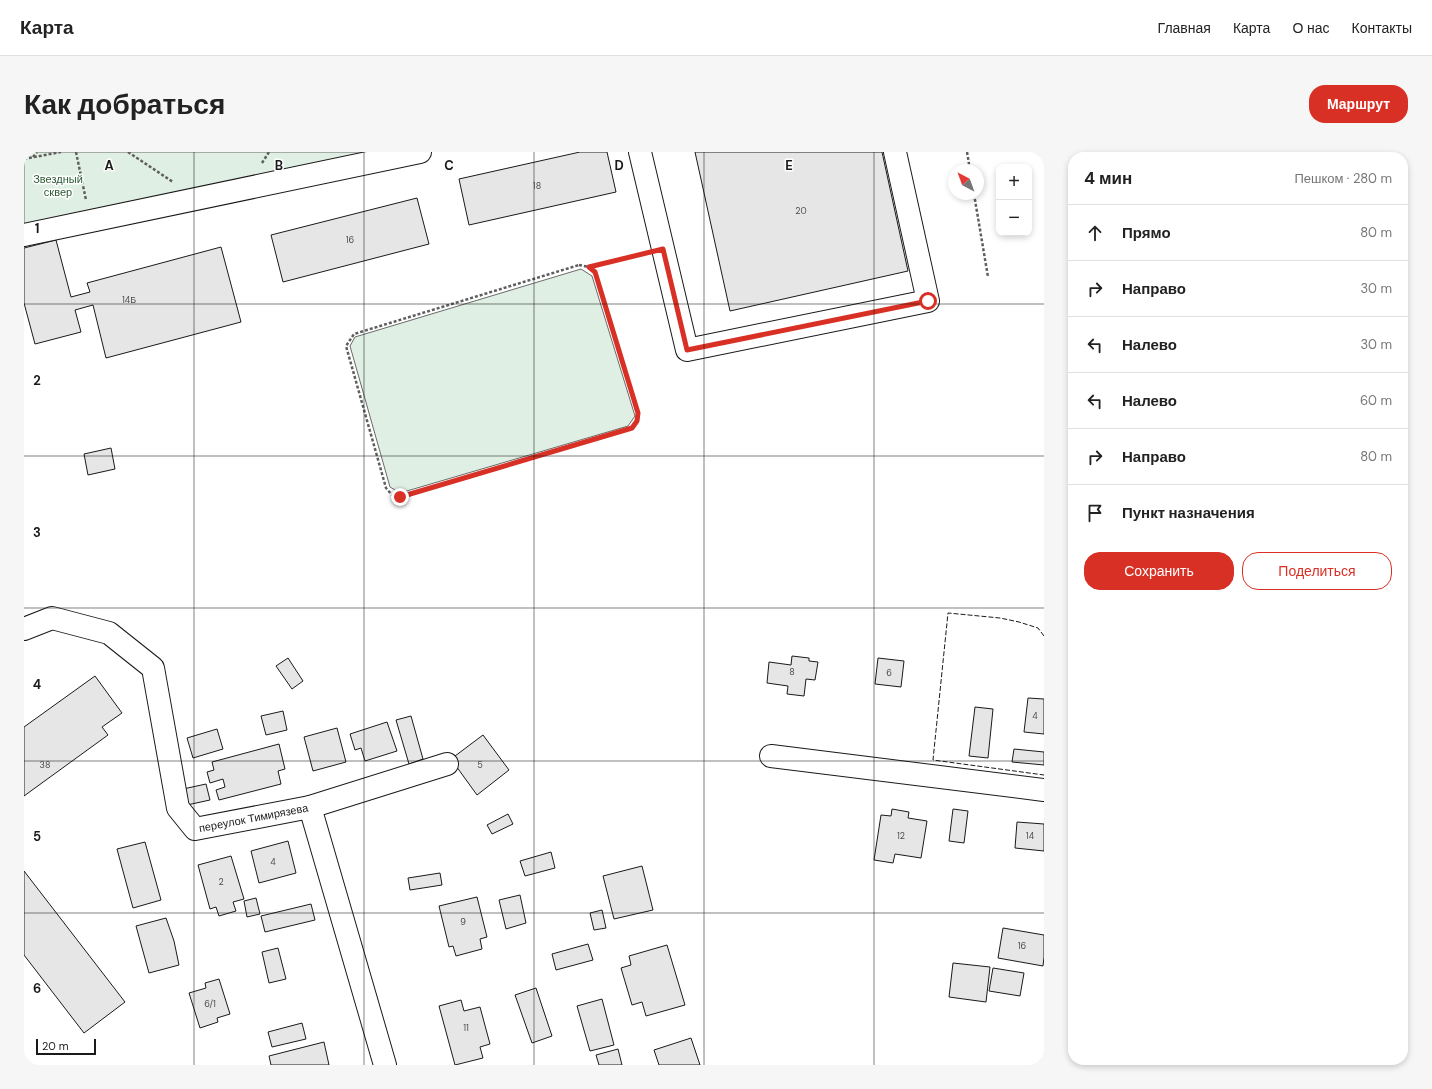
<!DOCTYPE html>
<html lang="ru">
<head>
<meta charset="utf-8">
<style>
	:root { --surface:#fff; --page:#f6f6f6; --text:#222; --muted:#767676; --line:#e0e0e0; --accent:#d93025 }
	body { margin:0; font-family:"DM Sans",sans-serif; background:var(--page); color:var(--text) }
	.controls { position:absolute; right:12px; top:12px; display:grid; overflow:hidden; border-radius:8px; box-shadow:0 2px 6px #0003 }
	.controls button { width:36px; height:36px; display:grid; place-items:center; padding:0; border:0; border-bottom:1px solid var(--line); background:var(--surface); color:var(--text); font:20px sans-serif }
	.compass { position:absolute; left:924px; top:12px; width:36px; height:36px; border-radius:50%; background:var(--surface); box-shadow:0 2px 6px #0003; rotate:319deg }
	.scale { position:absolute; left:12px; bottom:10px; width:60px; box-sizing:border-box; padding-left:4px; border:2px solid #1a1a1a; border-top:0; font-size:11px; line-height:14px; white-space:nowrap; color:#1a1a1a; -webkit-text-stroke:3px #fff; paint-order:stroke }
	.stop { position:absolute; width:12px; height:12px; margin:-9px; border:3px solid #d93025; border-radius:50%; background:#fff }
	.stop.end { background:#d93025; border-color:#fff; box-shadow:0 1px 4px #0008 }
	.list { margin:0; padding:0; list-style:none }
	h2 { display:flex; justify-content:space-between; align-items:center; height:52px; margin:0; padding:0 16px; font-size:17px }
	h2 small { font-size:13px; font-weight:400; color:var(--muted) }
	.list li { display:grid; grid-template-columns:26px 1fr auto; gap:12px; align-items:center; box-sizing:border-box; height:56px; padding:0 16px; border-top:1px solid var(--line) }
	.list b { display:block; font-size:15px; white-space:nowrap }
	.list em { font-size:13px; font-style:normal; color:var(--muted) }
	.actions { display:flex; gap:8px; padding:12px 16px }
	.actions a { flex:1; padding:9px 0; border:1px solid var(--accent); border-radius:16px; text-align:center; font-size:14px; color:var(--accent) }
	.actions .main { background:var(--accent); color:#fff }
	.icon { flex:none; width:22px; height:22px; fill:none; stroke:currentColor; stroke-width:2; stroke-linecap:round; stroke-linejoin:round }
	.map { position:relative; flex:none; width:1020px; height:913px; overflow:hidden; border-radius:16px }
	header { display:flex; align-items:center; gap:24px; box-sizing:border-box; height:56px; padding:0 20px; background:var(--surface); border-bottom:1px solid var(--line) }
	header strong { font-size:19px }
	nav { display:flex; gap:22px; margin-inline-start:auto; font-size:14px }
	.intro { display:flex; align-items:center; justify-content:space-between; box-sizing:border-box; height:96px; padding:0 24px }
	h1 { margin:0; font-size:28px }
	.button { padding:10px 18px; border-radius:16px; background:var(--accent); color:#fff; font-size:14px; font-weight:700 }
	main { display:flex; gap:24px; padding:0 24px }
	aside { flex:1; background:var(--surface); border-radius:16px; box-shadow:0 2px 6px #0003 }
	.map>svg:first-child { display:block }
	.green { fill:#e0efe3; stroke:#6a6a6a }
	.building { fill:#e6e6e6; stroke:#1a1a1a }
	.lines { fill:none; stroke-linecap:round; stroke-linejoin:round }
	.minor-casing { stroke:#1a1a1a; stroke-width:24 }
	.path { stroke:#5f5f5f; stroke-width:2.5; stroke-dasharray:3 2; stroke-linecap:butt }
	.minor { stroke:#fff; stroke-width:22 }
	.fence { stroke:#1a1a1a; stroke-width:1; stroke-dasharray:5 2; stroke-linecap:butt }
	.route { stroke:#d93025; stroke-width:5 }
	.grid { fill:none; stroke:#1a1a1a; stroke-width:1; stroke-opacity:0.55 }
	.labels { text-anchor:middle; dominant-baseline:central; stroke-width:3; stroke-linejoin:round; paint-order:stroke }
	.number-label { font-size:9px; fill:#4d4d4d }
	.park-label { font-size:11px; fill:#2b5a34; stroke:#fff }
	.street-label { font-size:11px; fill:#1a1a1a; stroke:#fff }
	.grid-label { font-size:13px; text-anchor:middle; font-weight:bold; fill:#1a1a1a; stroke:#fff; stroke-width:3; stroke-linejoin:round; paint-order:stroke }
</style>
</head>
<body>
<header>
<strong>Карта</strong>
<nav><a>Главная</a><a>Карта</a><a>О нас</a><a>Контакты</a></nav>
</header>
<div class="intro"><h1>Как добраться</h1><a class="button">Маршрут</a></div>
<main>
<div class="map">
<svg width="1020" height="913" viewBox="0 0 1020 913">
	<rect width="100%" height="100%" fill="#fff"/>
	<path class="green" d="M 0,0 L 367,0 L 0,74 Z
		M 557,117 L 568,124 L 611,264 L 604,274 L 376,341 L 366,335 L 326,194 L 331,185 Z"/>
	<path class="building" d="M 556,0 L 583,0 L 592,40 L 445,73 L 435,27 Z
		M 671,0 L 858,0 L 884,119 L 706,159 Z
		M 393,46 L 405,92 L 259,130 L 247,83 Z
		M 32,88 L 47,145 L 66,140 L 63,131 L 197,95 L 217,170 L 82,206 L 69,153 L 51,158 L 57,180 L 11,192 L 0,151 L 0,96 Z
		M 87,296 L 91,317 L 64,323 L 60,302 Z
		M 768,504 L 785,506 L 785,509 L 794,510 L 791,528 L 782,527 L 780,544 L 763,542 L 764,534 L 743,531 L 745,510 L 767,513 Z
		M 264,506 L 279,529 L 268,537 L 252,514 Z
		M 854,506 L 880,509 L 877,535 L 851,532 Z
		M 71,524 L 98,561 L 78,575 L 84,583 L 0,644 L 0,575 Z
		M 1004,546 L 1020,547 L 1020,582 L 1000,580 Z
		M 951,555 L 969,557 L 964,606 L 945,604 Z
		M 259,559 L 263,578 L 242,583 L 237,564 Z
		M 387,564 L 399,607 L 385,612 L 372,568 Z
		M 363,570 L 373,599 L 341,609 L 337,596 L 331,598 L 326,582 Z
		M 313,576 L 322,610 L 289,619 L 280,585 Z
		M 193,577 L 199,597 L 169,606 L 163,586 Z
		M 459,583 L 485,618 L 453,643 L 427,607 Z
		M 255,592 L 261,617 L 254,619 L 257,632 L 195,648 L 192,638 L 201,635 L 199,627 L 186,631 L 183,620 L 190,618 L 188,610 Z
		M 990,597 L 1020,600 L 1020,613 L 988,610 Z
		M 182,632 L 186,648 L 163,653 L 159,637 Z
		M 868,657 L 885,660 L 884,666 L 903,669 L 897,706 L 871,702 L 869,711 L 850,708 L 857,663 L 867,664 Z
		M 929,657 L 944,659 L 940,691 L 925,689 Z
		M 484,662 L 489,672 L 468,682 L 463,673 Z
		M 993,670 L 1020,672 L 1020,699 L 991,696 Z
		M 264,689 L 272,721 L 235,731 L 227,699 Z
		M 121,690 L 137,748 L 109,756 L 93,697 Z
		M 527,700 L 531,716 L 501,724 L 496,709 Z
		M 207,704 L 220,747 L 209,750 L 212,759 L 195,764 L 192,755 L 186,757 L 174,713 Z
		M 618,714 L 629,758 L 590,767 L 579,724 Z
		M 0,719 L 101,850 L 60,881 L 0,803 Z
		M 416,721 L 418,733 L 386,738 L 384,726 Z
		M 496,743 L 502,771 L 482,777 L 475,748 Z
		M 453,745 L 463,785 L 456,787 L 458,797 L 432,804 L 429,794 L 425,795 L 415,754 Z
		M 232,746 L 236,762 L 223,765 L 220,749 Z
		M 287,752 L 291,768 L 241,780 L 237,764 Z
		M 578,758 L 582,776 L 570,778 L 566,761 Z
		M 142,766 L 150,789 L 155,813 L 125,821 L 112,774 Z
		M 979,776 L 1020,783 L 1020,805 L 1019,814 L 974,806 Z
		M 564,792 L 569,808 L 532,818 L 528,802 Z
		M 643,793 L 661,853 L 622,864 L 618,850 L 608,853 L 597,816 L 607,813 L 605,804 Z
		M 254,796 L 262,827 L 245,831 L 238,800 Z
		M 929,811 L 966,815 L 962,850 L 925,845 Z
		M 969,816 L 1000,821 L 996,844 L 965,839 Z
		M 195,827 L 206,862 L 193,866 L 194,870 L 176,876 L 165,841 L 182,836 L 181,831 Z
		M 512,836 L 528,884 L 508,891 L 491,843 Z
		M 578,847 L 590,893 L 566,899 L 553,854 Z
		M 437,848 L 440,859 L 456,855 L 466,892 L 456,895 L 459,906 L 431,913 L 415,854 Z
		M 278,871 L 282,887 L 248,895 L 244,880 Z
		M 667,886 L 676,913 L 635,913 L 630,898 Z
		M 300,890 L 305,913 L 247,913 L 245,904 Z
		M 594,897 L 598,913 L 575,913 L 572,903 Z"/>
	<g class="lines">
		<g class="minor-casing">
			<g id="minor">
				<path d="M 616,0 L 663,198 L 904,149 L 871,0"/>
				<path d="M 0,83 L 396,0"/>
				<path id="s1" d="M 0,477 L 28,466 L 85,481 L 129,516 L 154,656 L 171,677 L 286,655 L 361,913"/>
				<path d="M 747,604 L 1020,638"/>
				<path d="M 286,655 L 423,612"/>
			</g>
		</g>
		<path class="path" d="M 52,0 L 62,48
			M 104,0 L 149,30
			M 943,0 L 946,18
			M 9,5 L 13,0
			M 0,7 L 37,0
			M 238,11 L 245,0
			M 950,42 L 964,125
			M 555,113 L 565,115 L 571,120 L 614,261 L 613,269 L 608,276 L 376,345 L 368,343 L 362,336 L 322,194 L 330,182 Z
			M 566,115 L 619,102"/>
		<use href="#minor" class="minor"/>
		<path class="fence" d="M 1020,484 L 1014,476 L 995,470 L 976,466 L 924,461 L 909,608 L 1020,623"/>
	</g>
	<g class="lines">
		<path class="route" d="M 376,345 L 608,276 L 613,269 L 614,261 L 571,120 L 565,115 L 639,97 L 663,198 L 904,149"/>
	</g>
	<path class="grid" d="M 170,0 L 170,913M 340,0 L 340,913M 510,0 L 510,913M 680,0 L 680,913M 850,0 L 850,913M 0,152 L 1020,152M 0,304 L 1020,304M 0,456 L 1020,456M 0,609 L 1020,609M 0,761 L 1020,761"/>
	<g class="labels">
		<g class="number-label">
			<text x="513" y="34">18</text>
			<text x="777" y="59">20</text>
			<text x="326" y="88">16</text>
			<text x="105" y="148">14Б</text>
			<text x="768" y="520">8</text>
			<text x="865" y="521">6</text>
			<text x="1011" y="564">4</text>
			<text x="21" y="613">38</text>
			<text x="456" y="613">5</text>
			<text x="877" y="684">12</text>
			<text x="1006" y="684">14</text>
			<text x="249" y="710">4</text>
			<text x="197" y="730">2</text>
			<text x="439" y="770">9</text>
			<text x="998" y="794">16</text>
			<text x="186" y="852">6/1</text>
			<text x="442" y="876">11</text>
		</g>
		<g class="park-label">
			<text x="34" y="27">Звездный<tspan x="34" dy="13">сквер</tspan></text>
		</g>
		<g class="street-label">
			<text stroke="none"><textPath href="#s1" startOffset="374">переулок Тимирязева</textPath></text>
		</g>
	</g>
	<g class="grid-label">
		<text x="85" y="18">A</text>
		<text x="255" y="18">B</text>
		<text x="425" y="18">C</text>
		<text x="595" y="18">D</text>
		<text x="765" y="18">E</text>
		<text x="13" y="81">1</text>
		<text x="13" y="233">2</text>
		<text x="13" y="385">3</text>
		<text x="13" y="537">4</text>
		<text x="13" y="689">5</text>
		<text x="13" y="841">6</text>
	</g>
</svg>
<div class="controls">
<button>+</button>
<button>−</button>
</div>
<svg class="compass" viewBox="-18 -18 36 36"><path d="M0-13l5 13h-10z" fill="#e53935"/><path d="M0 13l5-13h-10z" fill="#767676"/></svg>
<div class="scale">20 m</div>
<div class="stop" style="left:904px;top:149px"></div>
<div class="stop end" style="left:376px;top:345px"></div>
</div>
<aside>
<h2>4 мин<small>Пешком · 280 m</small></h2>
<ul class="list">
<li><svg class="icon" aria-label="ahead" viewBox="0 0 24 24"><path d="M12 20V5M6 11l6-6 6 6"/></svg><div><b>Прямо</b></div><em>80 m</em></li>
<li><svg class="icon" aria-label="right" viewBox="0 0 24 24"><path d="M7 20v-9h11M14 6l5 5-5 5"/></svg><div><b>Направо</b></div><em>30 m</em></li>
<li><svg class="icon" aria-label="left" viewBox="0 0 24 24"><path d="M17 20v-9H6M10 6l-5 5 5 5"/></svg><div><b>Налево</b></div><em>30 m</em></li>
<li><svg class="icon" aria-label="left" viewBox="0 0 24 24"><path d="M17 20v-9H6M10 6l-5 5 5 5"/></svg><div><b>Налево</b></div><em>60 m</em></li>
<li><svg class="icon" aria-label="right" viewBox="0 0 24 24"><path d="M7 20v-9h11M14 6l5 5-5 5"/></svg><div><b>Направо</b></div><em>80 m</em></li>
<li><svg class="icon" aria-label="arrive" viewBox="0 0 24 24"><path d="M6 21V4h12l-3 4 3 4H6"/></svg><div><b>Пункт назначения</b></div></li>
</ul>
<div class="actions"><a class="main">Сохранить</a><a>Поделиться</a></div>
</aside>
</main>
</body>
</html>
